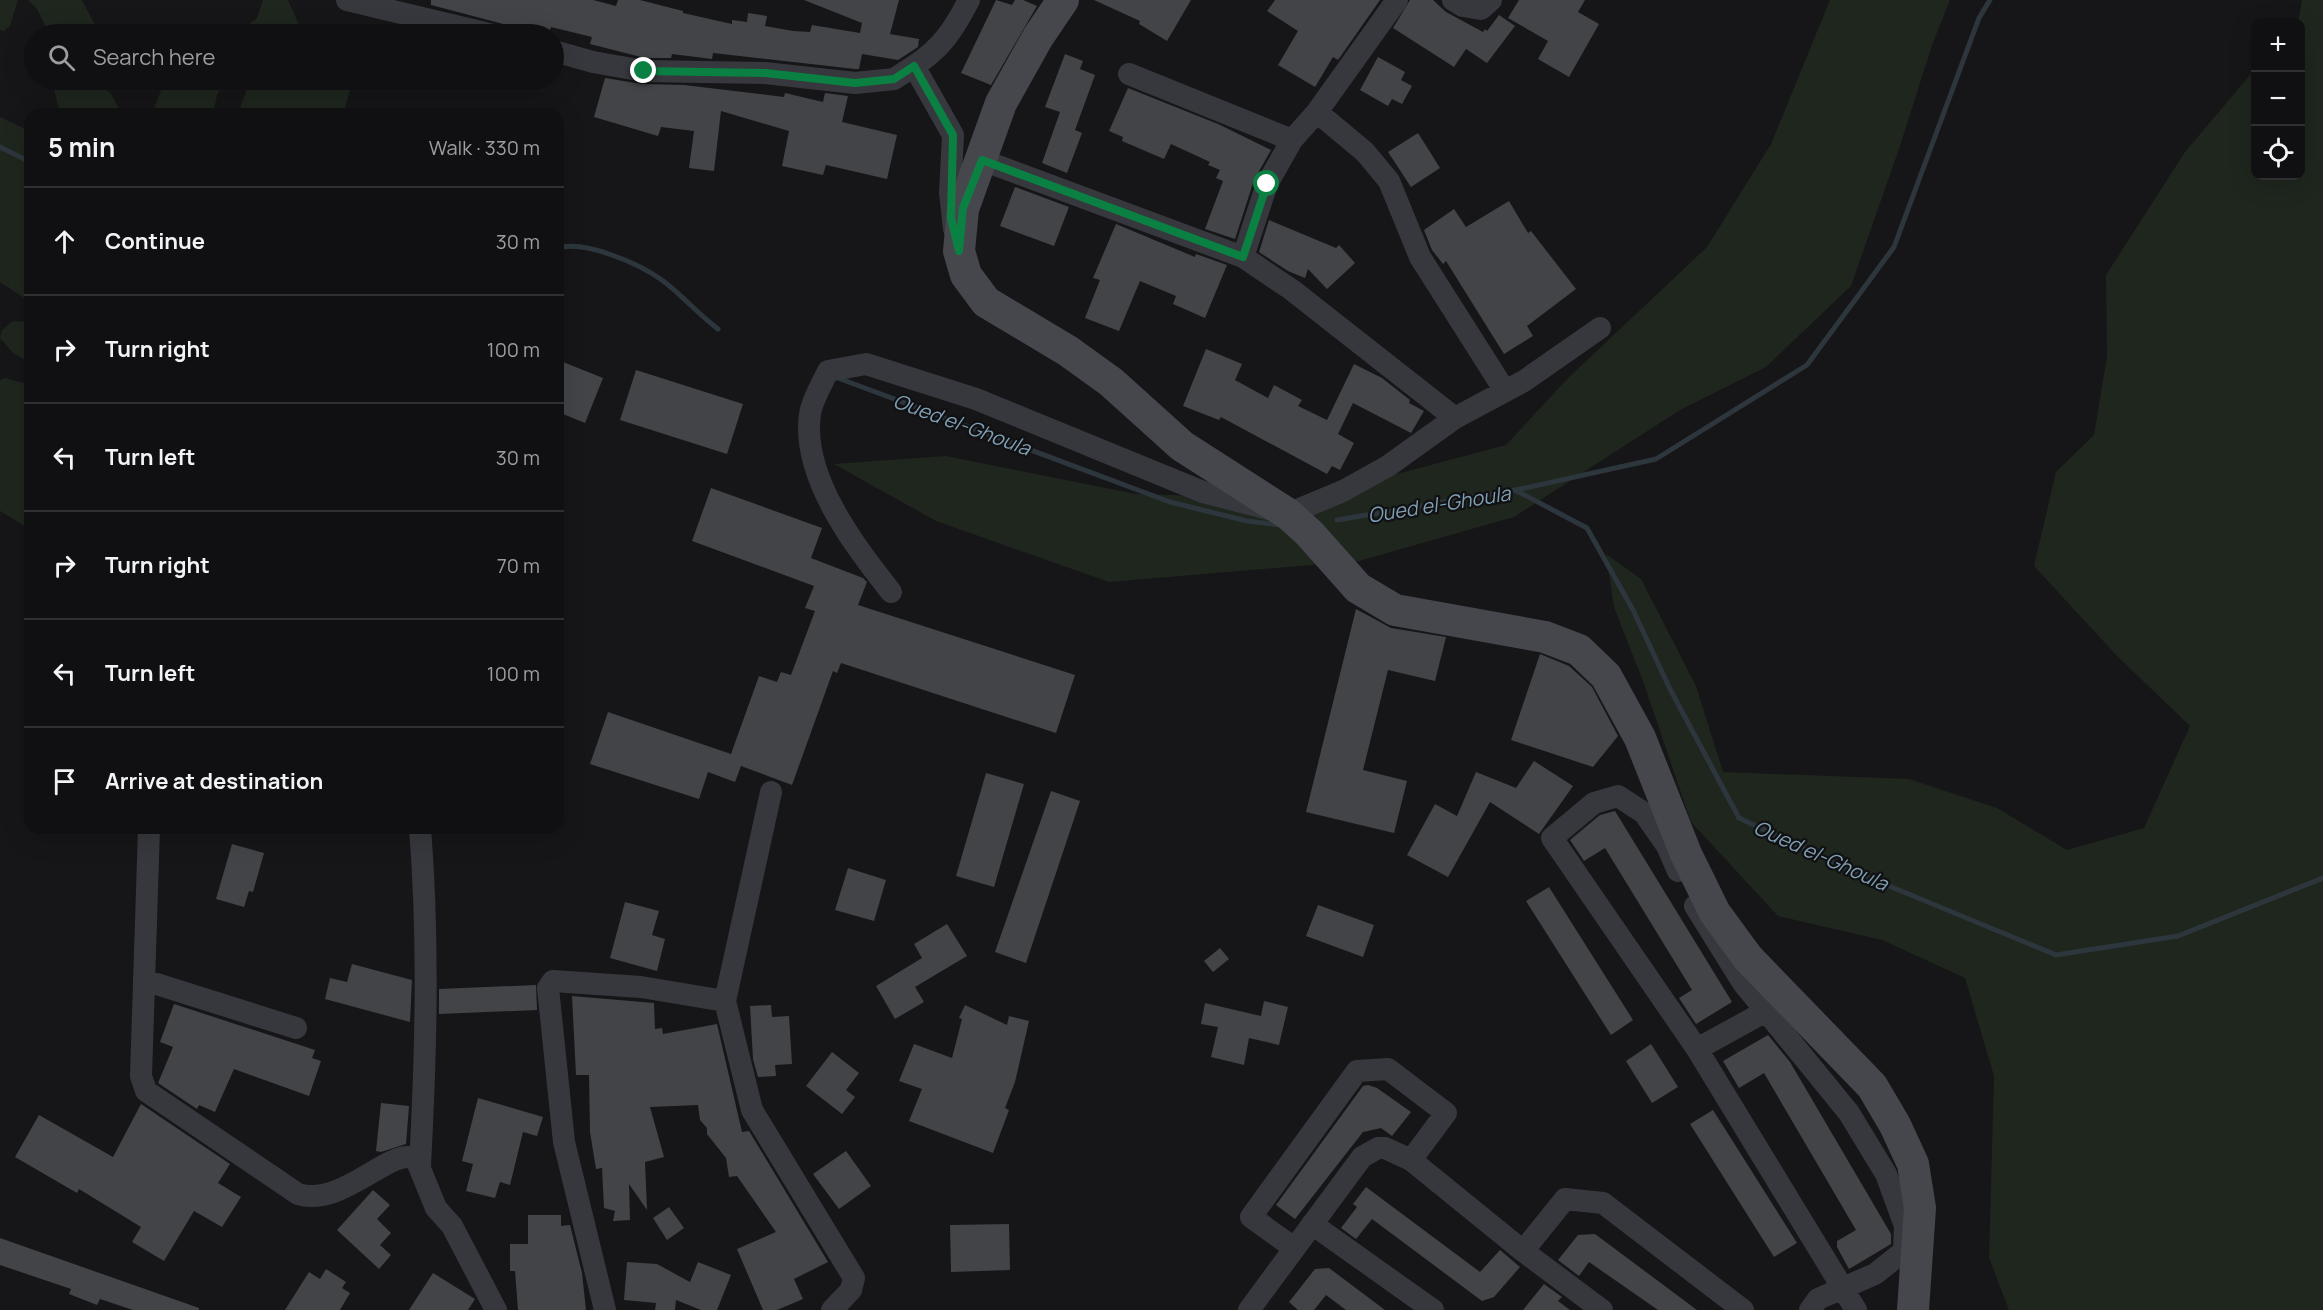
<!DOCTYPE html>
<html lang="en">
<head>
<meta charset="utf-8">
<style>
	:root { --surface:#101012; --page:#19191b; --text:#f1f3f6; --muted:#9c9d9f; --line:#303032 }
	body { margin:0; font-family:Manrope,sans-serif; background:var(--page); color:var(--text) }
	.controls { position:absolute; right:18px; top:18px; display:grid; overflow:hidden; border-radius:12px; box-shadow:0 6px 24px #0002 }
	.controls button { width:54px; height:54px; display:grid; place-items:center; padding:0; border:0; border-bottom:2px solid var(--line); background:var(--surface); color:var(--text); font:30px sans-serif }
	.stop { position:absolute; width:18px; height:18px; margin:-14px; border:4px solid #0b8043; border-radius:50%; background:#fff }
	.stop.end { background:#0b8043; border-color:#fff; box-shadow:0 2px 6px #0008 }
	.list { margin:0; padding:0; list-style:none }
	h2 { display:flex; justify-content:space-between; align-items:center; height:78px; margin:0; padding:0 24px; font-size:26px }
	h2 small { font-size:20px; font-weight:400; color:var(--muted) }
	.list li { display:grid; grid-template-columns:39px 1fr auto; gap:18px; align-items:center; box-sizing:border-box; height:108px; padding:0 24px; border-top:2px solid var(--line) }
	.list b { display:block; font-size:22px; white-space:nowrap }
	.list em { font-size:20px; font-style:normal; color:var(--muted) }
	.icon { flex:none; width:33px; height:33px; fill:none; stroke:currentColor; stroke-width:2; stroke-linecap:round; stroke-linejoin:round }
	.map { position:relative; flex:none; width:2323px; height:1310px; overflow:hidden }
	.search { position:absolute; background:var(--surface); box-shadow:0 6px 24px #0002; left:24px; top:24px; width:540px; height:66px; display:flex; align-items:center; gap:15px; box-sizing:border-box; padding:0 21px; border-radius:33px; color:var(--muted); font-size:22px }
	.panel { position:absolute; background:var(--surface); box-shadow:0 6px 24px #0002; left:24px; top:108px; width:540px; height:726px; border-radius:18px }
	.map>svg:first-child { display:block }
	.green { fill:#1e261e }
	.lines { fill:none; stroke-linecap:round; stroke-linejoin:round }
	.stream { stroke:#2c363c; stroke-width:5 }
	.building { fill:#424448 }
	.street { stroke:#37383d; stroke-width:22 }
	.secondary { stroke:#45474d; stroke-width:32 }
	.route { stroke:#0b8043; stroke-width:8 }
	.labels { text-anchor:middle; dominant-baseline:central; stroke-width:4.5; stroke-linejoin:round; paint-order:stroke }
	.water-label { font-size:20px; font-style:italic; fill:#7f9fb3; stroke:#111113 }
</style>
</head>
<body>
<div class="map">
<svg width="2323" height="1310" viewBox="0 0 2323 1310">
	<rect width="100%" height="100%" fill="#161618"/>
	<path class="green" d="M 0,0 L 18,0 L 10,26 L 4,31 L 0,30 Z
		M 28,0 L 82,0 L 94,23 L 96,34 L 49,34 L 37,9 Z
		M 263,0 L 288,0 L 300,27 L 315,34 L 252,34 L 250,23 L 257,18 Z
		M 1830,0 L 1950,0 L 1932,45 L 1900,146 L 1851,286 L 1766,367 L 1680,410 L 1514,517 L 1359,561 L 1109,582 L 936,521 L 834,464 L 946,456 L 1136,494 L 1302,499 L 1506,445 L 1568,378 L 1707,247 L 1771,144 Z
		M 2302,0 L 2323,0 L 2323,1310 L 2009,1310 L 1989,1258 L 1994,1076 L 1965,978 L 1882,940 L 1778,916 L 1691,822 L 1644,684 L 1614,607 L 1606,554 L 1641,579 L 1696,686 L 1723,772 L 1909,779 L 1997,808 L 2067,850 L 2144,828 L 2190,726 L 2118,657 L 2034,566 L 2056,472 L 2094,435 L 2107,356 L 2106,275 L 2185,152 L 2255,69 L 2256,176 L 2300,176 L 2298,22 Z
		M 52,80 L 96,80 L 111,94 L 122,114 L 60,114 Z
		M 165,80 L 225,80 L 217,95 L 213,114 L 152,114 Z
		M 250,80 L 353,80 L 343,114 L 238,114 Z
		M 0,117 L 30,131 L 30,302 L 0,282 Z
		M 13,321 L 30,322 L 30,363 L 13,353 L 0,338 L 2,330 Z
		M 5,378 L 30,385 L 30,529 L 0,511 L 0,380 Z"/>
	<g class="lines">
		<path class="stream" d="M 0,147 L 30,162
			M 558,248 C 586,240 639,264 662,280 C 682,295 698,314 718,329
			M 838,378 L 1170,502 L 1247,521 L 1280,525
			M 1516,490 L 1656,459 L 1807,365 L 1894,247 L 1979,18 L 1990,0
			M 1337,520 L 1515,490 L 1587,528 L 1633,610 L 1670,689 L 1739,818 L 1848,869 L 2056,955 L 2178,936 L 2323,878"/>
	</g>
	<path class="building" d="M 431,0 L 593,0 L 616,6 L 618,0 L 640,0 L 683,11 L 683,13 L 732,24 L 732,20 L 747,22 L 748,13 L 767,16 L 765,26 L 793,31 L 810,32 L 812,25 L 860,33 L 862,23 L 804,0 L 899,0 L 890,34 L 919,39 L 918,47 L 898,60 L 862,54 L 859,69 L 855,69 L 713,53 L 712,59 L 672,54 L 671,58 L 645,58 L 590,44 L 592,37 L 551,27 L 549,34 L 542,34 L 431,5 Z
		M 996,0 L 1012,5 L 1015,0 L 1023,0 L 1037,6 L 991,85 L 961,73 Z
		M 1094,0 L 1191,0 L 1167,41 L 1139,24 L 1140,21 Z
		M 1275,0 L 1380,0 L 1338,60 L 1333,57 L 1315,87 L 1278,65 L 1298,31 L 1267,11 Z
		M 1410,0 L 1433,0 L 1446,12 L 1483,32 L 1485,29 L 1487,31 L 1499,15 L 1515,26 L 1487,63 L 1466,49 L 1454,67 L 1393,28 Z
		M 1519,0 L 1585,0 L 1578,12 L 1599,24 L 1569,77 L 1538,59 L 1548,41 L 1508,18 Z
		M 1065,54 L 1083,61 L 1080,69 L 1095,75 L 1075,130 L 1082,133 L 1067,173 L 1042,163 L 1060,112 L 1045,107 Z
		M 1378,57 L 1405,72 L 1401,80 L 1412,86 L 1402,104 L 1392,99 L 1388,106 L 1360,90 Z
		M 605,78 L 642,84 L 684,85 L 784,97 L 785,93 L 823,102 L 825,93 L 848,96 L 842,122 L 897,135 L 887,179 L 826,165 L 823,175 L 782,166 L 789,131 L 721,111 L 714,171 L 689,168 L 694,131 L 661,127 L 658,136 L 594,117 Z
		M 1128,88 L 1218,124 L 1271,150 L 1254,180 L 1235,239 L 1205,229 L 1223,181 L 1216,178 L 1220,170 L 1208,165 L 1210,162 L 1171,144 L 1164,159 L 1122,141 L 1123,137 L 1109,131 Z
		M 1418,133 L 1440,168 L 1411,187 L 1388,152 Z
		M 1015,187 L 1069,207 L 1054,246 L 1000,226 Z
		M 1509,201 L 1528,233 L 1531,231 L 1576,289 L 1527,326 L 1533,336 L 1504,354 L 1446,261 L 1443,264 L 1432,250 L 1424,230 L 1454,209 L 1466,227 Z
		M 1269,220 L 1336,248 L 1339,245 L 1355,263 L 1327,289 L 1308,269 L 1305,278 L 1288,271 L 1259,252 Z
		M 1116,224 L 1195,257 L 1196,254 L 1227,265 L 1205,318 L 1173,304 L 1176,296 L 1140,281 L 1119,331 L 1085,318 L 1100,280 L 1093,278 Z
		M 1206,349 L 1242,364 L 1235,380 L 1268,398 L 1274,385 L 1302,400 L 1298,406 L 1327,420 L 1354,364 L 1382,378 L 1410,400 L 1409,403 L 1424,411 L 1411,433 L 1353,403 L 1338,434 L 1354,443 L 1340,470 L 1332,466 L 1327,474 L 1221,417 L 1219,420 L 1183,406 Z
		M 563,362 L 603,378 L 585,423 L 558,412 L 558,374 Z
		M 636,370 L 743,404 L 727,454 L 620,420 Z
		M 711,488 L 822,528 L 811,558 L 863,578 L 867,582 L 858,605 L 1075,675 L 1056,733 L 841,663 L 837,673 L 833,671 L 792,785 L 741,766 L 735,782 L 708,772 L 699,799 L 590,764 L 608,712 L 731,754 L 759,676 L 777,682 L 781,672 L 791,675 L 815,611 L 805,608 L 814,586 L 692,541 Z
		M 1356,609 L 1391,628 L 1446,637 L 1435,681 L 1388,670 L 1363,770 L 1407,781 L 1394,833 L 1306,812 Z
		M 1540,654 L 1569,666 L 1592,687 L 1618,736 L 1593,767 L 1511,740 Z
		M 1534,761 L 1573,786 L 1539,834 L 1490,802 L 1448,877 L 1407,855 L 1435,804 L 1457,816 L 1476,772 L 1516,788 Z
		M 986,773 L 1024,784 L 994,887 L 956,876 Z
		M 1051,791 L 1080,801 L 1026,963 L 995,952 Z
		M 1615,811 L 1732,1002 L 1696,1024 L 1679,998 L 1692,990 L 1605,848 L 1584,861 L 1570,840 L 1600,815 Z
		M 232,844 L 264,853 L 253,892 L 249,891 L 244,907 L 216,899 Z
		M 848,868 L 886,880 L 874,921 L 835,910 Z
		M 1549,887 L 1633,1020 L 1611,1035 L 1526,901 Z
		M 625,902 L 659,911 L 652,935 L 665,939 L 657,971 L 610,958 Z
		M 1318,905 L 1374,925 L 1363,957 L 1306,936 Z
		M 947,924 L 967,956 L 915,987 L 924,1002 L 895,1019 L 876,986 L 922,958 L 914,944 Z
		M 1220,948 L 1229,959 L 1213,972 L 1204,961 Z
		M 352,964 L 412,980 L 410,1022 L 325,999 L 330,978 L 347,982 Z
		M 536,985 L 537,1010 L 439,1014 L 439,989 Z
		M 572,996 L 654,1003 L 655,1029 L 662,1028 L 663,1034 L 717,1024 L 742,1132 L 749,1131 L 828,1262 L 794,1279 L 803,1299 L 777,1310 L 763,1310 L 737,1249 L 776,1232 L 737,1176 L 729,1177 L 726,1158 L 707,1134 L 707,1128 L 700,1120 L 698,1105 L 650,1107 L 664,1157 L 645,1162 L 647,1210 L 629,1184 L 630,1220 L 613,1221 L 615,1211 L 604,1208 L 602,1168 L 596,1169 L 590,1132 L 589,1075 L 576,1075 Z
		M 1264,1001 L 1288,1007 L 1279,1045 L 1249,1038 L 1244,1065 L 1211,1057 L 1218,1027 L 1201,1024 L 1205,1003 L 1261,1016 Z
		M 174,1004 L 315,1050 L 312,1058 L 321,1061 L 309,1096 L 234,1069 L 215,1112 L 199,1105 L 197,1109 L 158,1083 L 173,1047 L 160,1042 Z
		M 771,1005 L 772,1017 L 789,1016 L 792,1064 L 775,1065 L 776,1076 L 758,1077 L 753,1059 L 750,1006 Z
		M 965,1005 L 1007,1025 L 1009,1016 L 1029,1021 L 1015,1082 L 1005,1108 L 1009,1110 L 993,1153 L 909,1121 L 922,1089 L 899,1081 L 914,1044 L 952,1058 L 962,1019 L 959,1018 Z
		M 1768,1035 L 1790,1062 L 1891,1234 L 1891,1244 L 1849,1269 L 1837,1247 L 1837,1241 L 1856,1230 L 1764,1073 L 1739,1088 L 1723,1061 Z
		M 1651,1044 L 1678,1087 L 1652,1103 L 1626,1061 Z
		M 832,1052 L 859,1073 L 846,1090 L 855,1097 L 842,1114 L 806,1086 Z
		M 1368,1085 L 1377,1088 L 1411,1112 L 1392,1136 L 1381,1128 L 1363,1132 L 1295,1219 L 1276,1205 L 1363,1086 Z
		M 478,1098 L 543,1117 L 537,1136 L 523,1132 L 510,1185 L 500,1182 L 495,1198 L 466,1191 L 473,1164 L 462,1161 Z
		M 381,1103 L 409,1106 L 406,1144 L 381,1152 L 376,1151 Z
		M 141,1104 L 230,1164 L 218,1183 L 241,1197 L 222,1227 L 194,1211 L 164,1261 L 132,1242 L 141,1227 L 79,1189 L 77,1193 L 15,1157 L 39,1115 L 113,1157 Z
		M 1713,1110 L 1797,1243 L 1774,1257 L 1690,1124 Z
		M 846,1151 L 871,1186 L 839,1209 L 813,1174 Z
		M 1366,1187 L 1480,1272 L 1500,1250 L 1520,1267 L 1494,1297 L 1482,1301 L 1372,1219 L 1356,1239 L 1341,1228 L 1357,1207 L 1353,1204 Z
		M 373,1190 L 390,1205 L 377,1219 L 391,1233 L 380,1245 L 391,1255 L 379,1269 L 337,1230 Z
		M 669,1207 L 684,1228 L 667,1240 L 653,1218 Z
		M 528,1215 L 561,1215 L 561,1226 L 570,1225 L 582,1273 L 586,1310 L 518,1310 L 515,1271 L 510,1271 L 510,1244 L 528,1244 Z
		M 1009,1224 L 1010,1270 L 951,1272 L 950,1225 Z
		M 1595,1234 L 1697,1310 L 1658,1310 L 1589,1262 L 1579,1276 L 1558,1260 L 1578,1235 Z
		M 0,1238 L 199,1308 L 199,1310 L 133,1310 L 100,1299 L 97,1305 L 69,1294 L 71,1289 L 0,1265 Z
		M 627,1262 L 657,1264 L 690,1282 L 698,1262 L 731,1275 L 717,1310 L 701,1310 L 676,1300 L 675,1310 L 655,1310 L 656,1303 L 624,1300 Z
		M 1329,1268 L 1385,1310 L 1346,1310 L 1326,1295 L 1314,1310 L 1298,1310 L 1289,1302 L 1315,1269 Z
		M 326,1269 L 346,1282 L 342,1288 L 350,1293 L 340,1310 L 285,1310 L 309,1272 L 320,1279 Z
		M 433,1273 L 475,1299 L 468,1310 L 409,1310 Z
		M 1544,1284 L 1562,1297 L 1558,1301 L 1570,1310 L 1523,1310 Z"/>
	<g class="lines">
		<path class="street" d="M 347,0 L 489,34
			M 1453,0 L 1463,6 L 1481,9 L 1491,0
			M 554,51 L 593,62 L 644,71 L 765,73 L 855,83 L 894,79 L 914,66 L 953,135 L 950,193 L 954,229
			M 914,66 C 942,48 954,29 969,0
			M 1129,74 L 1292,140
			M 1317,112 L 1365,152 L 1389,181 L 1420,257 L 1505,391
			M 982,160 L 1243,257 L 1292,290 L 1455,418
			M 1243,257 L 1267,184 L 1292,140 L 1317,112 L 1397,0
			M 891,592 C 855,546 801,477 810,414 C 812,400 822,384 828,371 L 866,364 L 976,399 L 1203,492 L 1288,514 L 1343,491 L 1388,466 L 1455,418 L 1524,381 L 1600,328
			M 771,792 L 725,1001 L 752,1110 L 854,1278 L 851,1290 L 832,1310
			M 149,828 L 141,1076 L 146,1091 L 298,1194 C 343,1208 392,1145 416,1159 L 436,1208 L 452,1226 L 496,1310
			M 1678,871 L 1667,846 L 1644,813 L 1618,796 L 1594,803 L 1552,838 L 1697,1049 L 1856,1310
			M 1695,906 L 1743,983 L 1849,1113 L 1886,1174 L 1905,1226 L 1904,1251 L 1875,1274 L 1818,1299 L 1810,1310
			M 144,980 L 296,1028
			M 1697,1049 L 1777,1005
			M 420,1165 C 426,1053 429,940 420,828
			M 1312,1224 L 1433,1310
			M 1294,1248 L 1251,1217 L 1357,1071 L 1388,1069 L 1446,1113 L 1411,1160
			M 1523,1251 L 1565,1199 L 1603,1203 L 1743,1310
			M 605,1310 L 564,1142 L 548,988 L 553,981 L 641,987 L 725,1001
			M 1249,1310 L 1362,1157 L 1378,1148 L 1385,1148 L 1411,1160 L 1523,1251 L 1602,1310"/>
		<path class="secondary" d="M 1063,0 L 1038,37 L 1001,103 L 963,209 L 959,251 L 966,275 L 986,302 L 1068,351 L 1111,382 L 1182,446 L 1288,514 L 1310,534 L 1358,588 L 1395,610 L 1545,637 L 1579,650 L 1606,676 L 1640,738 L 1686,854 L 1715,913 L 1748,958 L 1872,1086 L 1895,1125 L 1913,1164 L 1920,1208 L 1913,1310"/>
	</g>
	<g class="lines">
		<path class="route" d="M 644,71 L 765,73 L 855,83 L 894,79 L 914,66 L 953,135 L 951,218 L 959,251 L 963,208 L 982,160 L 1243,257 L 1267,184"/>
	</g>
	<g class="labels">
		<g class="water-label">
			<text transform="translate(962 424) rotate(20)">Oued el-Ghoula</text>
			<text transform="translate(1439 504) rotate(-9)">Oued el-Ghoula</text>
			<text transform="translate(1821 855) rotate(24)">Oued el-Ghoula</text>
		</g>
	</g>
</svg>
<div class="controls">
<button>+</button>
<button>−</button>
<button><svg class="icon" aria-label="locate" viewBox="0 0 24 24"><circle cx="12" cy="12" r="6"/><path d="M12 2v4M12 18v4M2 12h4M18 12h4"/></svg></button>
</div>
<div class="stop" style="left:1267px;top:184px"></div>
<div class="stop end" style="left:644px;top:71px"></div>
<div class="search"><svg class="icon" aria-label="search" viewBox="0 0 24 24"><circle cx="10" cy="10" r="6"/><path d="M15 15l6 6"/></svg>Search here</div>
<section class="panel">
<h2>5 min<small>Walk · 330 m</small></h2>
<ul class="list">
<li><svg class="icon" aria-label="ahead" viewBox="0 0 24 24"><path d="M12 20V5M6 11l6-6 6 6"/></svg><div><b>Continue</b></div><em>30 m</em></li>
<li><svg class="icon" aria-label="right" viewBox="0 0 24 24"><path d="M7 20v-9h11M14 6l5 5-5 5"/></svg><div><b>Turn right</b></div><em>100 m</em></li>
<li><svg class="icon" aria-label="left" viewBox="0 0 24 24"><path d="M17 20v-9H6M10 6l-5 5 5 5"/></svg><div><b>Turn left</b></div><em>30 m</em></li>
<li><svg class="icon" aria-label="right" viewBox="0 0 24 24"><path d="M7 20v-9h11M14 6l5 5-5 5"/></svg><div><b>Turn right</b></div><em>70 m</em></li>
<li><svg class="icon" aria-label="left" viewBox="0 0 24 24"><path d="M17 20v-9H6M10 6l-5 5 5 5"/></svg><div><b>Turn left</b></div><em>100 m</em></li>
<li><svg class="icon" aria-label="arrive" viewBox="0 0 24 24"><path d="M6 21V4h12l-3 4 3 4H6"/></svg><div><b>Arrive at destination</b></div></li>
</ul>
</section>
</div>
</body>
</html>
